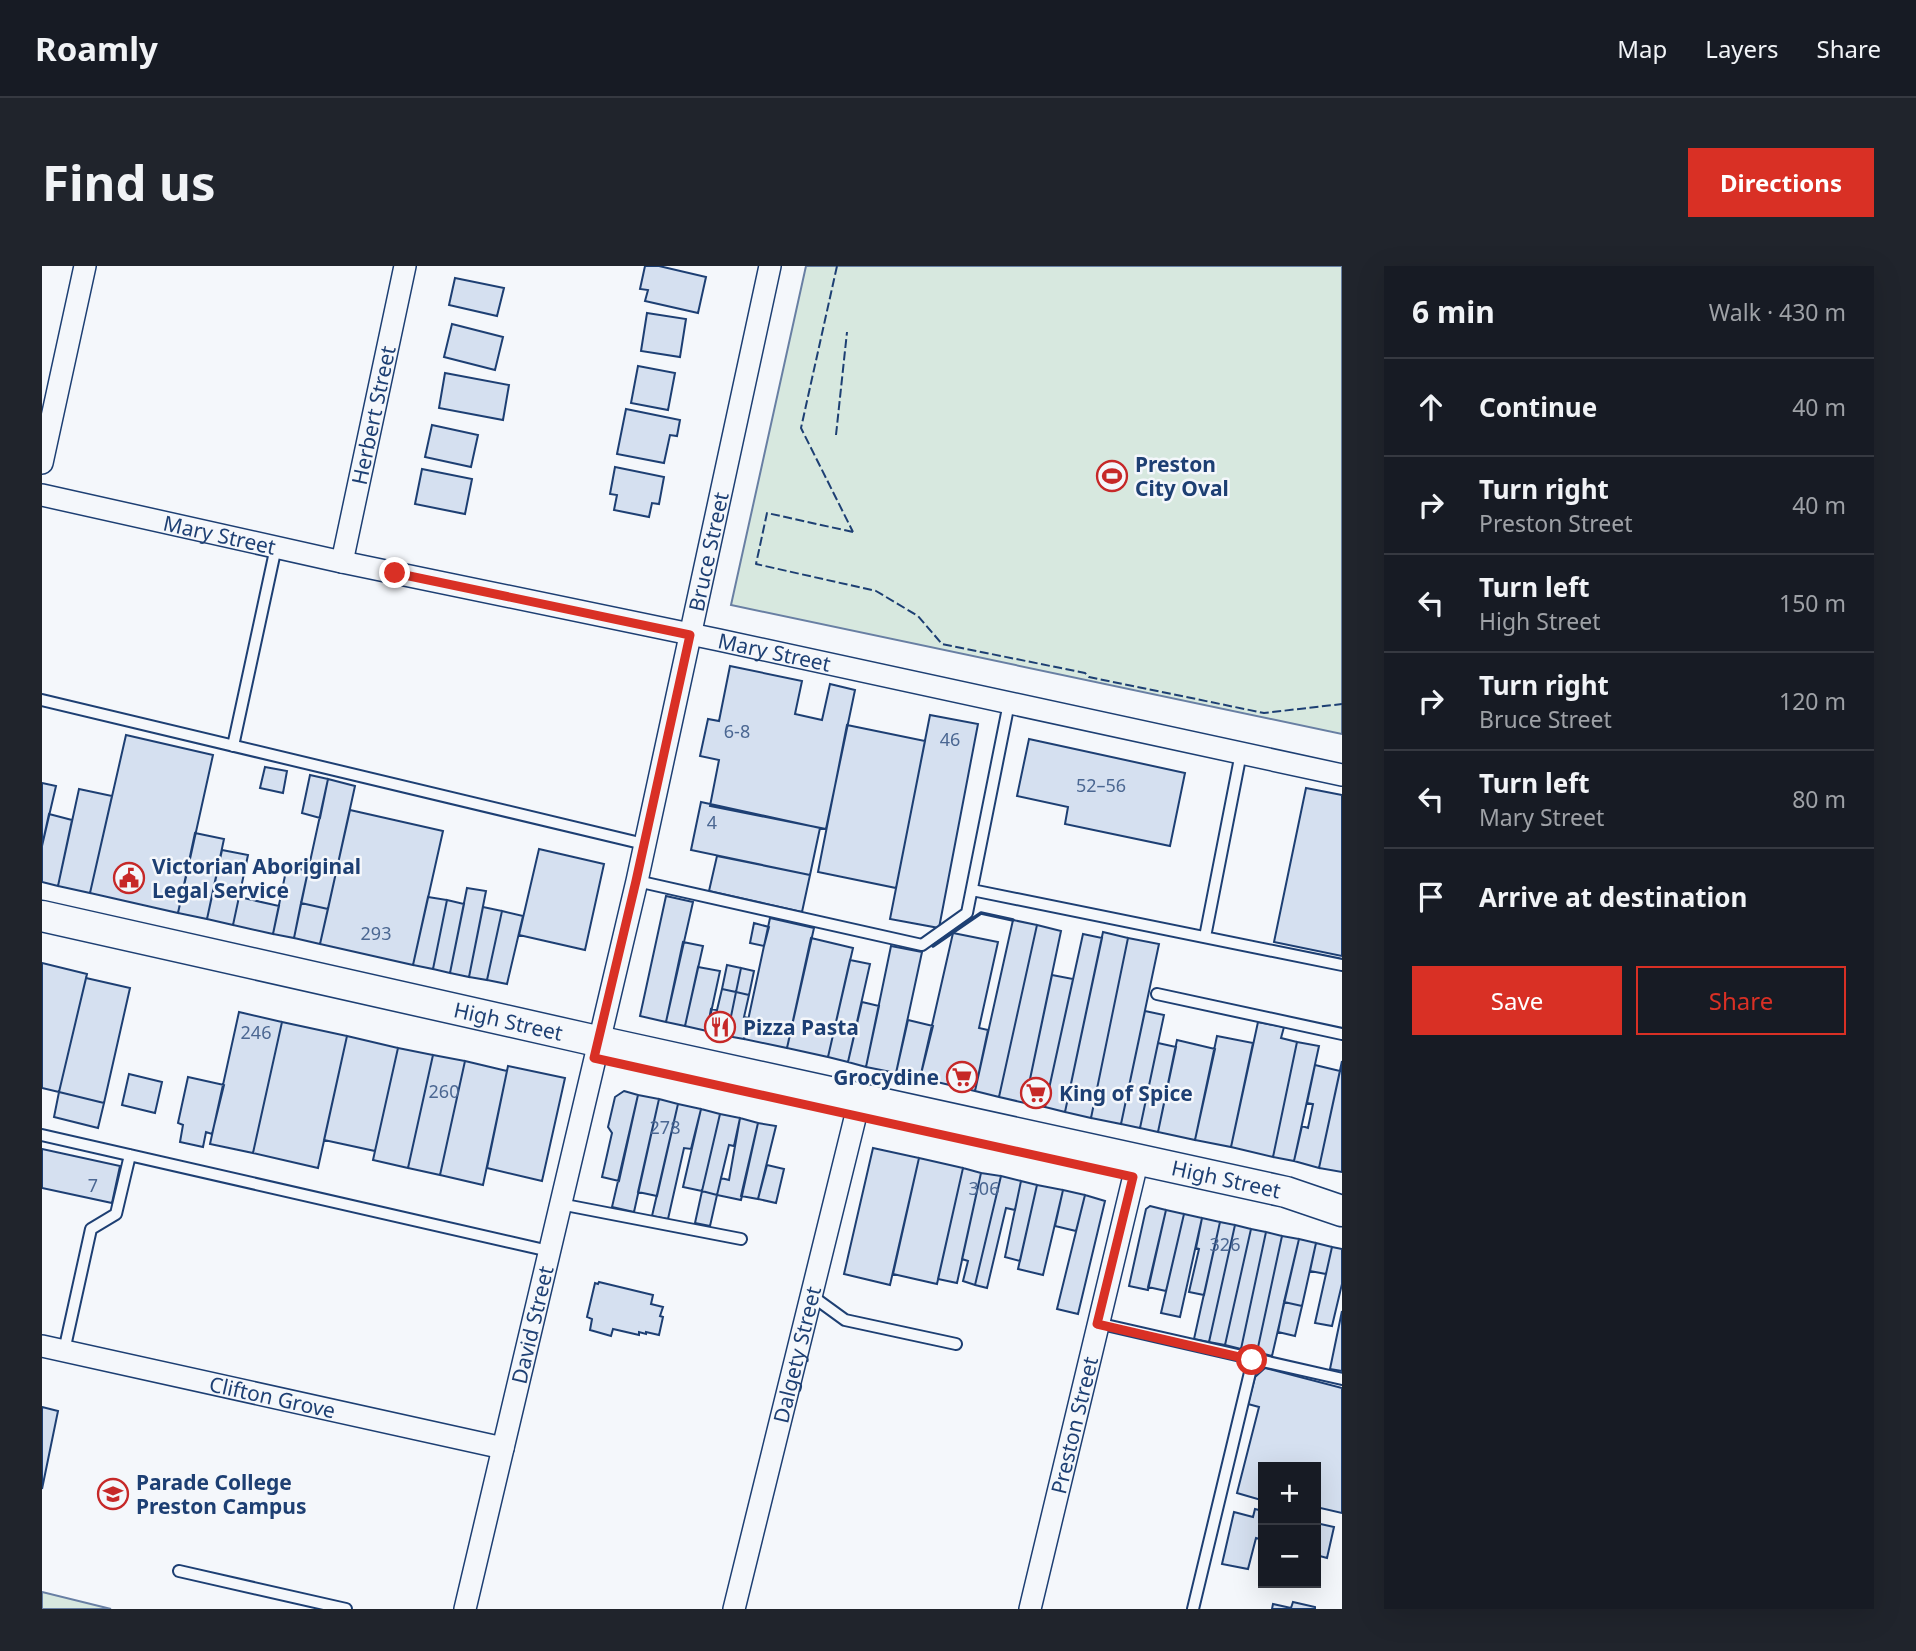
<!DOCTYPE html>
<html lang="en">
<head>
<meta charset="utf-8">
<style>
	:root { --surface:#171b24; --page:#20242c; --text:#f1f3f6; --muted:#9ea1a6; --line:#363941; --accent:#d93025 }
	body { margin:0; font-family:"Noto Sans",sans-serif; background:var(--page); color:var(--text) }
	.controls { position:absolute; right:21px; bottom:21px; display:grid; overflow:hidden; border-radius:0px; box-shadow:0 7px 28px #0002 }
	.controls button { width:63px; height:63px; display:grid; place-items:center; padding:0; border:0; border-bottom:2px solid var(--line); background:var(--surface); color:var(--text); font:35px sans-serif }
	.stop { position:absolute; width:21px; height:21px; margin:-16px; border:5px solid #d93025; border-radius:50%; background:#fff }
	.stop.end { background:#d93025; border-color:#fff; box-shadow:0 2px 7px #0008 }
	.list { margin:0; padding:0; list-style:none }
	h2 { display:flex; justify-content:space-between; align-items:center; height:91px; margin:0; padding:0 28px; font-size:30px }
	h2 small { font-size:23px; font-weight:400; color:var(--muted) }
	.list li { display:grid; grid-template-columns:46px 1fr auto; gap:21px; align-items:center; box-sizing:border-box; height:98px; padding:0 28px; border-top:2px solid var(--line) }
	.list b { display:block; font-size:26px; white-space:nowrap }
	.list p { margin:0; font-size:23px; white-space:nowrap; color:var(--muted) }
	.list em { font-size:23px; font-style:normal; color:var(--muted) }
	.actions { display:flex; gap:14px; padding:21px 28px }
	.actions a { flex:1; padding:16px 0; border:2px solid var(--accent); border-radius:0px; text-align:center; font-size:24px; color:var(--accent) }
	.actions .main { background:var(--accent); color:#fff }
	.icon { flex:none; width:38px; height:38px; fill:none; stroke:currentColor; stroke-width:2; stroke-linecap:round; stroke-linejoin:round }
	.map { position:relative; flex:none; width:1300px; height:1343px; overflow:hidden; border-radius:0px }
	header { display:flex; align-items:center; gap:42px; box-sizing:border-box; height:98px; padding:0 35px; background:var(--surface); border-bottom:2px solid var(--line) }
	header strong { font-size:33px }
	nav { display:flex; gap:38px; margin-inline-start:auto; font-size:24px }
	.intro { display:flex; align-items:center; justify-content:space-between; box-sizing:border-box; height:168px; padding:0 42px }
	h1 { margin:0; font-size:49px }
	.button { padding:18px 32px; border-radius:0px; background:var(--accent); color:#fff; font-size:24px; font-weight:700 }
	main { display:flex; gap:42px; padding:0 42px }
	aside { flex:1; background:var(--surface); border-radius:0px; box-shadow:0 7px 28px #0002 }
	.map>svg:first-child { display:block }
	.green { fill:#d7e8df; stroke:#687fa3; stroke-width:2 }
	.building { fill:#d5e0f0; stroke:#1d3f73; stroke-width:2 }
	.lines { fill:none; stroke-linecap:round; stroke-linejoin:round }
	.service-casing { stroke:#1d3f73; stroke-width:14 }
	.minor-casing { stroke:#1d3f73; stroke-width:24 }
	.secondary-casing { stroke:#1d3f73; stroke-width:33 }
	.service { stroke:#f4f7fb; stroke-width:10 }
	.minor { stroke:#f4f7fb; stroke-width:21 }
	.secondary { stroke:#f4f7fb; stroke-width:30 }
	.fence { stroke:#1d3f73; stroke-width:2; stroke-dasharray:9 3.5; stroke-linecap:butt }
	.wall { stroke:#1d3f73; stroke-width:3.5 }
	.route { stroke:#d93025; stroke-width:9 }
	.labels { text-anchor:middle; dominant-baseline:central; stroke-width:5; stroke-linejoin:round; paint-order:stroke }
	.number-label { font-size:18px; fill:#4b6792 }
	.street-label { font-size:21px; fill:#1d3f73; stroke:#f4f7fb }
	.poi-label { font-size:21px; font-weight:bold; fill:#1d3f73; stroke:#f4f7fb; text-anchor:start }
</style>
</head>
<body>
<header>
<strong>Roamly</strong>
<nav><a>Map</a><a>Layers</a><a>Share</a></nav>
</header>
<div class="intro"><h1>Find us</h1><a class="button">Directions</a></div>
<main>
<div class="map">
<svg width="1300" height="1343" viewBox="0 0 1300 1343">
	<rect width="100%" height="100%" fill="#f4f7fb"/>
	<path class="green" d="M 764,0 L 1300,0 L 1300,468 L 689,339 Z
		M 0,1326 L 69,1343 L 0,1343 Z"/>
	<path class="building" d="M 603,0 L 617,0 L 664,11 L 656,47 L 603,35 L 606,24 L 598,23 Z
		M 413,12 L 462,22 L 455,50 L 407,39 Z
		M 605,47 L 644,53 L 638,91 L 599,85 Z
		M 410,58 L 461,71 L 453,104 L 402,91 Z
		M 596,100 L 633,107 L 626,144 L 589,137 Z
		M 403,107 L 467,119 L 461,154 L 397,142 Z
		M 584,143 L 638,154 L 635,170 L 628,169 L 622,197 L 575,188 Z
		M 390,159 L 436,169 L 429,201 L 383,191 Z
		M 573,201 L 622,211 L 617,238 L 610,237 L 607,251 L 572,244 L 575,229 L 568,228 Z
		M 380,203 L 430,213 L 423,248 L 373,238 Z
		M 688,400 L 760,415 L 753,448 L 780,454 L 788,418 L 813,424 L 784,563 L 668,540 L 677,494 L 658,490 L 666,453 L 677,455 Z
		M 888,449 L 936,458 L 897,662 L 848,653 Z
		M 805,459 L 883,475 L 854,622 L 776,606 Z
		M 84,469 L 171,489 L 136,647 L 48,627 Z
		M 987,473 L 1143,507 L 1128,580 L 1023,558 L 1026,541 L 975,530 Z
		M 223,501 L 245,505 L 241,527 L 218,522 Z
		M 268,509 L 286,513 L 278,552 L 260,547 Z
		M 286,513 L 313,520 L 286,643 L 259,637 Z
		M 0,517 L 14,520 L 0,580 Z
		M 1264,522 L 1300,529 L 1300,690 L 1232,676 Z
		M 37,523 L 70,530 L 48,627 L 16,620 Z
		M 659,536 L 778,562 L 768,609 L 649,584 Z
		M 308,544 L 401,565 L 371,699 L 278,678 Z
		M 7,548 L 30,554 L 16,620 L 0,616 L 0,580 Z
		M 153,567 L 182,573 L 165,653 L 136,647 Z
		M 497,583 L 562,598 L 543,684 L 477,669 Z
		M 180,584 L 206,589 L 191,659 L 165,653 Z
		M 675,590 L 768,609 L 760,646 L 667,625 Z
		M 245,600 L 266,605 L 252,672 L 231,668 Z
		M 425,622 L 444,625 L 427,711 L 408,707 Z
		M 624,630 L 651,636 L 624,756 L 598,750 Z
		M 197,631 L 237,640 L 231,668 L 191,659 Z
		M 386,631 L 405,634 L 391,703 L 371,699 Z
		M 405,634 L 422,638 L 408,707 L 391,703 Z
		M 259,637 L 286,643 L 278,678 L 252,672 Z
		M 441,641 L 460,645 L 445,714 L 427,711 Z
		M 460,645 L 481,650 L 465,718 L 445,714 Z
		M 728,652 L 772,662 L 745,782 L 702,773 Z
		M 971,654 L 995,659 L 957,831 L 933,825 Z
		M 712,657 L 727,661 L 722,680 L 708,677 Z
		M 995,659 L 1019,665 L 983,837 L 957,831 Z
		M 1061,666 L 1086,672 L 1049,852 L 1023,846 Z
		M 911,667 L 956,676 L 937,762 L 946,764 L 933,825 L 878,812 Z
		M 1041,668 L 1060,672 L 1023,846 L 1003,841 Z
		M 769,672 L 811,682 L 786,791 L 745,782 Z
		M 1086,672 L 1117,678 L 1079,858 L 1049,852 Z
		M 641,676 L 661,680 L 643,760 L 624,756 Z
		M 849,680 L 880,686 L 854,807 L 824,801 Z
		M 808,694 L 828,698 L 806,796 L 786,791 Z
		M 0,697 L 45,708 L 17,826 L 0,822 Z
		M 685,699 L 699,702 L 694,726 L 680,723 Z
		M 656,701 L 678,705 L 665,765 L 643,760 Z
		M 699,702 L 712,705 L 707,729 L 694,726 Z
		M 1010,709 L 1031,713 L 1003,841 L 983,837 Z
		M 44,712 L 88,722 L 62,837 L 17,826 Z
		M 680,723 L 694,726 L 685,770 L 665,765 L 669,743 L 675,744 Z
		M 694,726 L 707,729 L 702,751 L 706,752 L 702,773 L 685,770 Z
		M 820,736 L 837,740 L 824,801 L 806,796 Z
		M 1103,745 L 1122,749 L 1098,862 L 1079,858 Z
		M 197,746 L 240,756 L 211,887 L 168,878 Z
		M 866,754 L 891,760 L 878,812 L 854,807 Z
		M 240,756 L 305,770 L 276,902 L 211,887 Z
		M 1216,756 L 1242,761 L 1239,772 L 1255,776 L 1231,891 L 1189,881 Z
		M 305,770 L 356,782 L 333,885 L 282,874 Z
		M 1175,770 L 1211,777 L 1189,881 L 1153,874 Z
		M 1135,774 L 1173,783 L 1153,874 L 1116,866 Z
		M 1255,776 L 1277,780 L 1252,895 L 1231,891 Z
		M 1116,777 L 1134,781 L 1116,866 L 1098,862 Z
		M 356,782 L 391,789 L 366,902 L 331,894 Z
		M 391,789 L 423,795 L 398,909 L 366,902 Z
		M 423,795 L 465,805 L 441,919 L 398,909 Z
		M 1300,795 L 1300,906 L 1277,902 Z
		M 1273,799 L 1298,805 L 1277,902 L 1252,895 L 1260,860 L 1266,862 L 1271,838 L 1265,837 Z
		M 466,800 L 523,812 L 500,915 L 445,902 Z
		M 87,808 L 120,816 L 113,847 L 80,839 Z
		M 146,811 L 182,819 L 170,868 L 164,866 L 161,881 L 138,876 L 141,859 L 136,857 Z
		M 582,825 L 596,829 L 577,915 L 560,911 L 570,867 L 566,861 L 573,831 Z
		M 17,826 L 62,837 L 56,862 L 12,851 Z
		M 596,829 L 617,833 L 592,946 L 570,941 Z
		M 617,833 L 636,838 L 615,930 L 596,926 Z
		M 636,838 L 659,843 L 649,883 L 642,882 L 626,953 L 610,950 Z
		M 659,843 L 678,848 L 660,925 L 641,921 Z
		M 678,848 L 698,852 L 692,880 L 687,879 L 675,929 L 660,925 Z
		M 698,852 L 716,857 L 699,934 L 675,929 L 679,912 L 687,914 Z
		M 716,857 L 734,860 L 716,933 L 699,930 Z
		M 831,882 L 877,892 L 848,1019 L 802,1008 Z
		M 0,883 L 78,900 L 70,937 L 0,922 Z
		M 877,892 L 921,902 L 895,1018 L 851,1008 Z
		M 725,899 L 742,903 L 734,937 L 716,933 Z
		M 921,902 L 939,907 L 915,1017 L 896,1013 Z
		M 939,907 L 959,910 L 933,1019 L 921,1015 L 926,995 L 920,993 Z
		M 959,910 L 979,915 L 973,944 L 964,942 L 945,1022 L 933,1019 Z
		M 979,915 L 995,919 L 978,995 L 963,991 Z
		M 995,919 L 1021,924 L 1001,1009 L 976,1003 Z
		M 1021,924 L 1043,929 L 1034,965 L 1013,960 Z
		M 660,925 L 675,929 L 668,960 L 653,957 Z
		M 1043,929 L 1063,935 L 1036,1048 L 1015,1043 Z
		M 1108,940 L 1124,944 L 1106,1024 L 1087,1020 L 1104,943 Z
		M 1124,944 L 1142,948 L 1124,1025 L 1106,1021 Z
		M 1142,948 L 1160,952 L 1138,1051 L 1119,1047 Z
		M 1160,952 L 1178,956 L 1162,1029 L 1147,1026 L 1157,983 L 1154,982 Z
		M 1178,956 L 1193,959 L 1167,1076 L 1152,1073 Z
		M 1193,959 L 1209,963 L 1183,1079 L 1167,1076 Z
		M 1209,963 L 1224,966 L 1199,1083 L 1183,1079 Z
		M 1224,966 L 1240,970 L 1215,1086 L 1199,1083 Z
		M 1240,970 L 1257,973 L 1230,1090 L 1215,1086 Z
		M 1257,973 L 1274,977 L 1260,1040 L 1242,1036 Z
		M 1274,977 L 1290,981 L 1284,1008 L 1268,1005 Z
		M 1290,981 L 1300,983 L 1300,1018 L 1290,1060 L 1273,1057 Z
		M 557,1016 L 611,1029 L 609,1038 L 621,1041 L 618,1050 L 621,1051 L 617,1069 L 604,1066 L 604,1068 L 597,1066 L 597,1069 L 571,1063 L 569,1070 L 548,1064 L 550,1053 L 545,1051 L 553,1017 L 556,1018 Z
		M 1242,1036 L 1260,1040 L 1253,1070 L 1236,1066 Z
		M 1300,1045 L 1300,1105 L 1288,1103 Z
		M 1223,1102 L 1300,1122 L 1300,1247 L 1274,1241 L 1274,1201 L 1221,1201 L 1219,1234 L 1195,1227 L 1217,1141 L 1206,1138 L 1213,1111 Z
		M 0,1141 L 16,1145 L 0,1223 Z
		M 1213,1243 L 1221,1245 L 1221,1274 L 1214,1272 L 1206,1303 L 1180,1298 L 1192,1246 L 1211,1251 Z
		M 1274,1257 L 1292,1261 L 1285,1292 L 1274,1289 Z
		M 1251,1336 L 1273,1341 L 1273,1343 L 1230,1343 L 1231,1338 L 1249,1342 Z"/>
	<g class="lines">
		<g class="service-casing">
			<path id="service" d="M 0,434 L 602,578
				M 191,480 L 234,281
				M 595,615 L 880,679 L 925,647 L 967,437
				M 930,624 L 1300,699
				M 1163,671 L 1199,487
				M 1115,728 L 1300,768
				M 0,869 L 507,985
				M 518,938 L 699,973
				M 770,1030 L 803,1054 L 914,1078
				M 1055,1057 L 1300,1113
				M 22,1085 L 49,963 L 74,948 L 88,889
				M 137,1305 L 304,1343
				M 1151,1343 L 1211,1094"/>
		</g>
		<g class="minor-casing">
			<g id="minor">
				<path d="M 0,197 L 43,0"/>
				<path id="s1" d="M 0,229 L 300,296 L 677,374 L 1300,509"/>
				<path id="s2" d="M 300,296 L 363,0"/>
				<path id="s3" d="M 0,1080 L 461,1182"/>
				<path id="s4" d="M 423,1343 L 595,615 L 728,0"/>
				<path id="s5" d="M 692,1343 L 818,832"/>
				<path id="s6" d="M 988,1343 L 1096,893"/>
			</g>
		</g>
		<g class="secondary-casing">
			<g id="secondary">
				<path id="s7" d="M 0,650 L 555,775 L 1244,926 L 1300,945"/>
			</g>
		</g>
		<use href="#service" class="service"/>
		<use href="#minor" class="minor"/>
		<use href="#secondary" class="secondary"/>
		<path class="fence" d="M 795,0 L 759,162 L 811,266
			M 794,169 L 805,66
			M 811,266 L 725,247 L 714,298 L 834,325 L 876,350 L 900,378 L 1043,407 L 1047,411 L 1222,447 L 1300,438"/>
		<path class="wall" d="M 891,680 L 939,647 L 971,654"/>
	</g>
	<g class="lines">
		<path class="route" d="M 353,307 L 648,369 L 594,615 L 552,792 L 1091,911 L 1055,1058 L 1210,1094"/>
	</g>
	<defs>
		<g id="stadium-ring" transform="scale(1.575)"><circle r="9.5" fill="#f4f7fb" stroke="#c62828" stroke-width="1.5"/><path d="M0-5a6.5 5 0 1 0 0 10a6.5 5 0 1 0 0-10ZM-3.5-1.8h7v3.6h-7Z" fill="#c62828"/></g>
		<g id="civic-ring" transform="scale(1.575)"><circle r="9.5" fill="#f4f7fb" stroke="#c62828" stroke-width="1.5"/><path d="M-.6-6.5H3V-4.5H.6V-3L4-1V1h2V6H-6V1h2V-1L-.6-3ZM-1.2 2.5V6h2.4V2.5Z" fill="#c62828"/></g>
		<g id="restaurant-ring" transform="scale(1.575)"><circle r="9.5" fill="#f4f7fb" stroke="#c62828" stroke-width="1.5"/><path d="M-5-6h1v4h1v-4h1v4h1v-4h1v5L-1.5 .5V6h-2V.5L-5-1ZM5-6V6H3V1.5H1.5Q1.5-4 5-6Z" fill="#c62828"/></g>
		<g id="supermarket-ring" transform="scale(1.575)"><circle r="9.5" fill="#f4f7fb" stroke="#c62828" stroke-width="1.5"/><path d="M-6-5.5h2.5l.6 2H6L4.5 2H-2.5L-4.4-4H-6ZM-1.5 3.2a1.3 1.3 0 1 0 .1 0ZM3 3.2a1.3 1.3 0 1 0 .1 0Z" fill="#c62828"/></g>
		<g id="school-ring" transform="scale(1.575)"><circle r="9.5" fill="#f4f7fb" stroke="#c62828" stroke-width="1.5"/><path d="M0-5L7-2L0 1L-7-2ZM-4 1L0 2.5L4 1V4Q0 6-4 4Z" fill="#c62828"/></g>
	</defs>
	<g fill-rule="evenodd">
		<use href="#stadium-ring" x="1070" y="210"/>
		<use href="#civic-ring" x="87" y="612"/>
		<use href="#restaurant-ring" x="678" y="761"/>
		<use href="#supermarket-ring" x="920" y="811"/>
		<use href="#supermarket-ring" x="994" y="827"/>
		<use href="#school-ring" x="71" y="1228"/>
	</g>
	<g class="labels">
		<g class="number-label">
			<text x="695" y="465">6-8</text>
			<text x="908" y="473">46</text>
			<text x="1059" y="519">52–56</text>
			<text x="670" y="556">4</text>
			<text x="334" y="667">293</text>
			<text x="214" y="766">246</text>
			<text x="402" y="825">260</text>
			<text x="623" y="861">278</text>
			<text x="51" y="919">7</text>
			<text x="942" y="922">306</text>
			<text x="1183" y="978">326</text>
		</g>
		<g class="street-label">
			<text stroke="none"><textPath href="#s2" startOffset="150">Herbert Street</textPath></text>
			<text stroke="none"><textPath href="#s1" startOffset="182">Mary Street</textPath></text>
			<text stroke="none"><textPath href="#s4" startOffset="1085">Bruce Street</textPath></text>
			<text stroke="none"><textPath href="#s1" startOffset="749">Mary Street</textPath></text>
			<text stroke="none"><textPath href="#s7" startOffset="478">High Street</textPath></text>
			<text stroke="none"><textPath href="#s7" startOffset="1213">High Street</textPath></text>
			<text stroke="none"><textPath href="#s4" startOffset="292">David Street</textPath></text>
			<text stroke="none"><textPath href="#s5" startOffset="262">Dalgety Street</textPath></text>
			<text stroke="none"><textPath href="#s3" startOffset="236">Clifton Grove</textPath></text>
			<text stroke="none"><textPath href="#s6" startOffset="189">Preston Street</textPath></text>
		</g>
		<g class="poi-label">
			<text x="1093" y="198">Preston<tspan x="1093" dy="24">City Oval</tspan></text>
			<text x="110" y="600">Victorian Aboriginal<tspan x="110" dy="24">Legal Service</tspan></text>
			<text x="701" y="761">Pizza Pasta</text>
			<text x="897" y="811" text-anchor="end">Grocydine</text>
			<text x="1017" y="827">King of Spice</text>
			<text x="94" y="1216">Parade College<tspan x="94" dy="24">Preston Campus</tspan></text>
		</g>
	</g>
</svg>
<div class="controls">
<button>+</button>
<button>−</button>
</div>
<div class="stop" style="left:1210px;top:1094px"></div>
<div class="stop end" style="left:353px;top:307px"></div>
</div>
<aside>
<h2>6 min<small>Walk · 430 m</small></h2>
<ul class="list">
<li><svg class="icon" aria-label="ahead" viewBox="0 0 24 24"><path d="M12 20V5M6 11l6-6 6 6"/></svg><div><b>Continue</b></div><em>40 m</em></li>
<li><svg class="icon" aria-label="right" viewBox="0 0 24 24"><path d="M7 20v-9h11M14 6l5 5-5 5"/></svg><div><b>Turn right</b><p>Preston Street</p></div><em>40 m</em></li>
<li><svg class="icon" aria-label="left" viewBox="0 0 24 24"><path d="M17 20v-9H6M10 6l-5 5 5 5"/></svg><div><b>Turn left</b><p>High Street</p></div><em>150 m</em></li>
<li><svg class="icon" aria-label="right" viewBox="0 0 24 24"><path d="M7 20v-9h11M14 6l5 5-5 5"/></svg><div><b>Turn right</b><p>Bruce Street</p></div><em>120 m</em></li>
<li><svg class="icon" aria-label="left" viewBox="0 0 24 24"><path d="M17 20v-9H6M10 6l-5 5 5 5"/></svg><div><b>Turn left</b><p>Mary Street</p></div><em>80 m</em></li>
<li><svg class="icon" aria-label="arrive" viewBox="0 0 24 24"><path d="M6 21V4h12l-3 4 3 4H6"/></svg><div><b>Arrive at destination</b></div></li>
</ul>
<div class="actions"><a class="main">Save</a><a>Share</a></div>
</aside>
</main>
</body>
</html>
